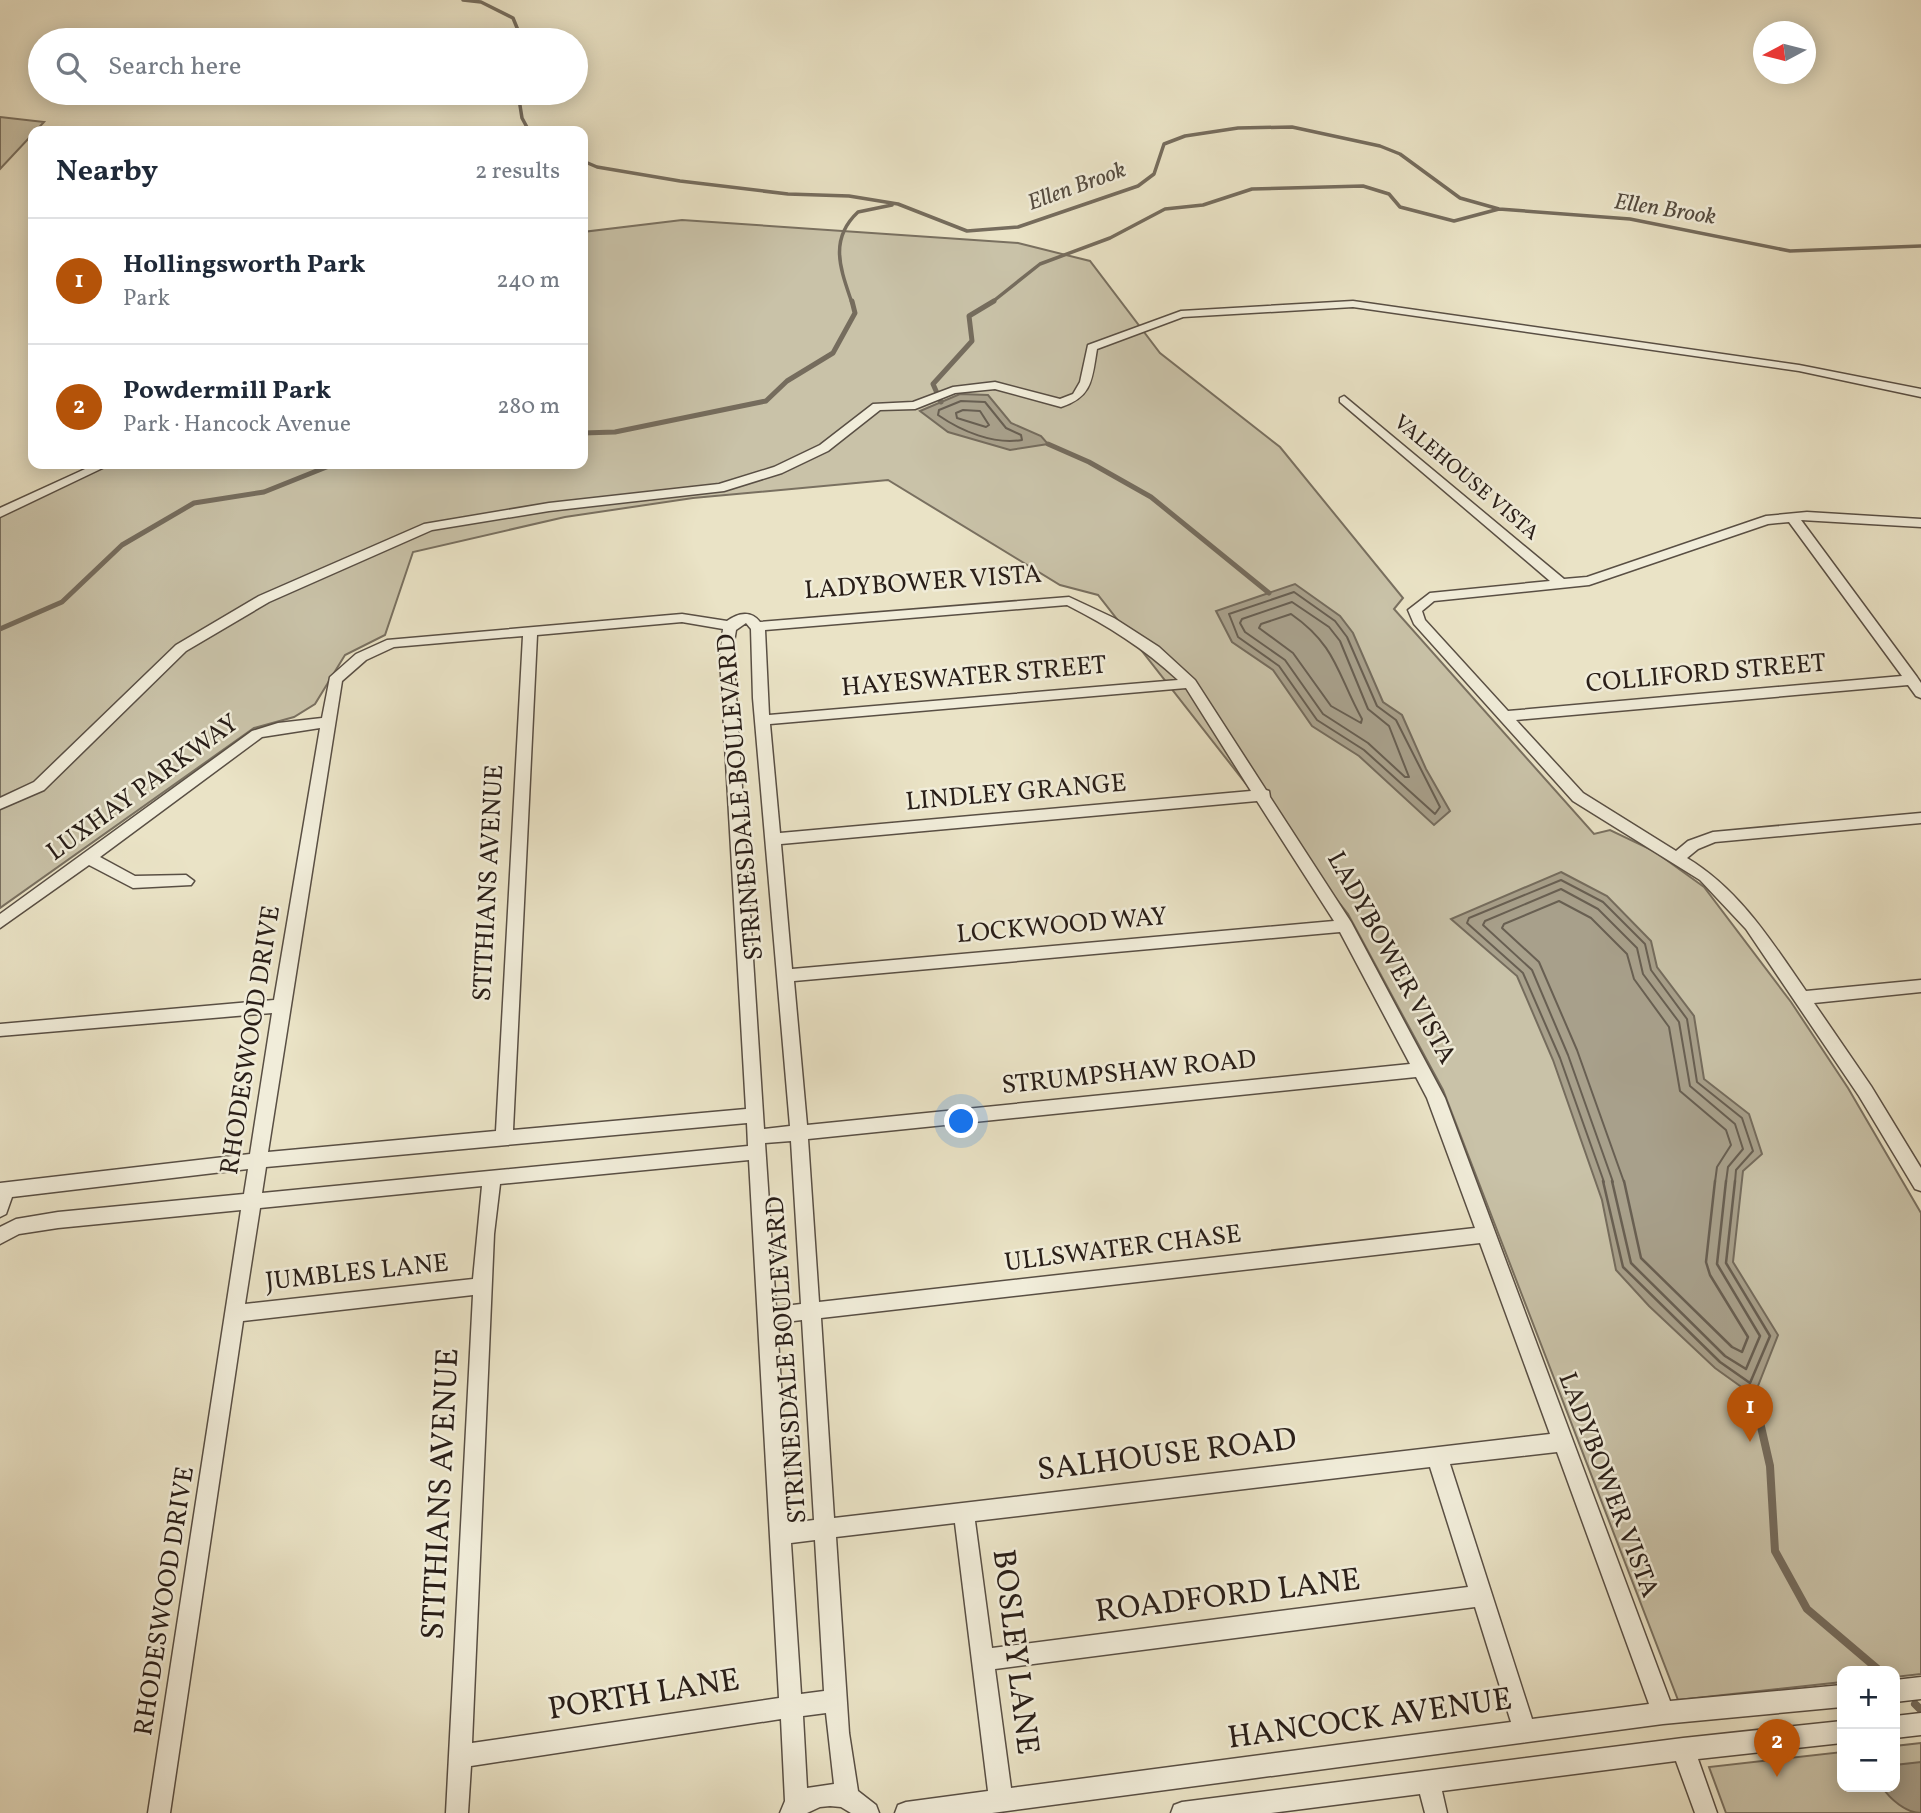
<!DOCTYPE html>
<html lang="en">
<head>
<meta charset="utf-8">
<style>
	:root { --surface:#fff; --page:#f6f6f7; --text:#1f2937; --muted:#747a83; --line:#e0e1e3; --accent:#b45309 }
	body { margin:0; font-family:Vollkorn,serif; background:var(--page); color:var(--text) }
	.controls { position:absolute; right:21px; bottom:21px; display:grid; overflow:hidden; border-radius:14px; box-shadow:0 4px 18px #0003 }
	.controls button { width:63px; height:63px; display:grid; place-items:center; padding:0; border:0; border-bottom:2px solid var(--line); background:var(--surface); color:var(--text); font:35px sans-serif }
	.compass { position:absolute; left:1753px; top:21px; width:63px; height:63px; border-radius:50%; background:var(--surface); box-shadow:0 4px 18px #0003; rotate:263deg }
	.you { position:absolute; left:962px; top:1122px; width:24px; height:24px; margin:-18px; border:5px solid #fff; border-radius:50%; background:#1a73e8; box-shadow:0 0 0 10px #1a73e833 }
	.badge { display:grid; place-items:center; width:46px; height:46px; border-radius:50%; background:var(--accent); color:#fff; font-size:23px; font-weight:700 }
	.pin { position:absolute; translate:-50% -58px; filter:drop-shadow(0 2px 4px #0008) }
	.pin::after { content:''; position:absolute; top:37px; width:24px; height:21px; background:inherit; clip-path:polygon(0 0,100% 0,50% 100%) }
	.list { margin:0; padding:0; list-style:none }
	h2 { display:flex; justify-content:space-between; align-items:center; height:91px; margin:0; padding:0 28px; font-size:30px }
	h2 small { font-size:23px; font-weight:400; color:var(--muted) }
	.list li { display:grid; grid-template-columns:46px 1fr auto; gap:21px; align-items:center; box-sizing:border-box; height:126px; padding:0 28px; border-top:2px solid var(--line) }
	.list b { display:block; font-size:26px; white-space:nowrap }
	.list p { margin:0; font-size:23px; white-space:nowrap; color:var(--muted) }
	.list em { font-size:23px; font-style:normal; color:var(--muted) }
	.icon { flex:none; width:38px; height:38px; fill:none; stroke:currentColor; stroke-width:2; stroke-linecap:round; stroke-linejoin:round }
	.map { position:relative; flex:none; width:1921px; height:1813px; overflow:hidden }
	.search { position:absolute; background:var(--surface); box-shadow:0 4px 18px #0003; left:28px; top:28px; width:560px; height:77px; display:flex; align-items:center; gap:18px; box-sizing:border-box; padding:0 24px; border-radius:38px; color:var(--muted); font-size:26px }
	.panel { position:absolute; background:var(--surface); box-shadow:0 4px 18px #0003; left:28px; top:126px; width:560px; height:343px; border-radius:14px }
	.map>svg:first-child { display:block }
	.green { fill:#c9c2a8; stroke:#797060; stroke-width:2 }
	.water { fill:#a8a08b; stroke:#756c5d; stroke-width:2 }
	.lines { fill:none; stroke-linecap:round; stroke-linejoin:round }
	.shore-far1 { stroke:#685f52; stroke-width:2 }
	.shore { stroke:#685f52; stroke-width:2.5 }
	.stream-far2 { stroke:#756c5d; stroke-width:3.5 }
	.stream-far1 { stroke:#756c5d; stroke-width:5 }
	.stream { stroke:#756c5d; stroke-width:8 }
	.street-casing { stroke:#594f44; stroke-width:3 }
	.street { fill:#f1edda; fill-rule:evenodd }
	.labels { text-anchor:middle; dominant-baseline:central; stroke-width:5; stroke-linejoin:round; paint-order:stroke }
	.far-street-label { font-size:21px; fill:#291e18; stroke:#f1edda }
	.far-water-label { font-size:23px; font-style:italic; fill:#554c40; stroke:#f1edda }
	.street-label { font-size:26px; fill:#291e18; stroke:#f1edda }
	.near-street-label { font-size:32px; fill:#291e18; stroke:#f1edda }
</style>
</head>
<body>
<div class="map">
<svg width="1921" height="1813" viewBox="0 0 1921 1813">
	<rect width="100%" height="100%" fill="#eae3c6"/>
	<filter id="stains"><feTurbulence type="fractalNoise" baseFrequency=".00286" numOctaves="4"/><feColorMatrix values="0 0 0 0 .2 0 0 0 0 .09 0 0 0 0 .02 0 0 0 .5 -.17"/></filter>
	<radialGradient id="worn" r=".72"><stop offset=".6" stop-color="#630" stop-opacity="0"/><stop offset="1" stop-color="#630" stop-opacity=".3"/></radialGradient>
	<path class="green" d="M 0,117 L 44,122 L 0,169 Z
		M 682,220 L 1018,243 L 1090,261 L 1160,353 L 1280,447 L 1403,598 L 1394,609 L 1594,834 L 1610,830 L 1654,851 L 1704,887 L 1791,1002 L 1848,1088 L 1921,1213 L 1921,1674 L 1895,1677 L 1895,1671 L 1842,1671 L 1842,1682 L 1678,1700 L 1443,1090 L 1348,914 L 1098,595 L 1060,585 L 888,480 L 693,498 L 565,517 L 413,552 L 385,635 L 345,655 L 315,704 L 294,717 L 254,728 L 0,908 L 0,516 L 108,464 L 583,464 L 583,232 Z
		M 1921,1743 L 1921,1813 L 1726,1813 L 1709,1767 L 1842,1752 L 1842,1787 L 1895,1787 L 1895,1746 Z"/>
	<path class="water" d="M 960,394 L 988,395 L 1011,423 L 1041,436 L 1048,444 L 1010,450 L 948,432 L 920,411 Z
		M 1295,584 L 1340,616 L 1353,633 L 1383,702 L 1402,715 L 1426,769 L 1450,811 L 1434,825 L 1359,756 L 1312,726 L 1273,670 L 1232,642 L 1216,611 Z
		M 1561,872 L 1607,896 L 1651,941 L 1657,967 L 1694,1016 L 1704,1079 L 1749,1114 L 1762,1154 L 1743,1171 L 1733,1262 L 1778,1335 L 1754,1396 L 1715,1368 L 1649,1306 L 1616,1270 L 1602,1200 L 1553,1060 L 1517,976 L 1451,919 Z
		M 1921,1762 L 1921,1813 C 1906,1813 1890,1799 1882,1787 L 1895,1787 L 1895,1765 Z"/>
	<g class="lines">
		<path class="shore-far1" d="M 961,401 L 985,402 L 1006,428 L 1021,435 L 1022,440 C 994,445 961,431 938,415 L 939,410 Z
			M 963,410 L 980,411 L 989,425 L 986,427 L 957,418 L 956,413 Z
			M 1294,592 L 1335,621 L 1347,637 L 1377,706 L 1396,720 L 1440,807 L 1435,814 L 1364,750 L 1317,720 L 1279,666 L 1238,637 L 1229,614 Z
			M 1292,602 L 1329,627 L 1340,641 L 1368,709 L 1389,726 L 1409,777 L 1405,777 L 1368,743 L 1323,714 L 1285,660 L 1245,632 L 1240,623 L 1242,619 Z
			M 1291,614 C 1337,646 1337,674 1362,719 L 1361,723 L 1331,706 L 1293,653 L 1259,628 L 1261,624 Z
			M 1604,1182 L 1560,1058 L 1523,973 L 1467,923 L 1469,918 L 1561,880 L 1603,902 L 1645,944 L 1651,970 L 1687,1019 L 1697,1082 L 1742,1118 L 1753,1151 L 1736,1170 L 1735,1182
			M 1613,1182 L 1568,1055 L 1532,970 L 1483,925 L 1485,921 L 1561,889 L 1598,909 L 1637,948 L 1643,974 L 1679,1022 L 1690,1086 L 1735,1124 L 1743,1149 L 1728,1167 L 1726,1182
			M 1624,1182 L 1577,1050 L 1539,962 L 1502,928 L 1504,924 L 1559,901 L 1591,918 L 1627,954 L 1634,979 L 1669,1027 L 1680,1091 L 1726,1130 L 1731,1145 L 1717,1167 L 1715,1182"/>
		<path class="shore" d="M 1603,1181 L 1623,1267 L 1720,1362 L 1750,1383 L 1770,1336 L 1726,1263 L 1735,1181
			M 1612,1181 L 1631,1263 L 1725,1356 L 1746,1369 L 1760,1336 L 1717,1264 L 1726,1181
			M 1624,1181 L 1641,1258 L 1732,1347 L 1742,1352 L 1748,1337 L 1710,1275 L 1706,1262 L 1715,1181"/>
		<path class="stream-far2" d="M 463,0 L 481,2 L 513,18 L 522,40
			M 518,93 L 522,118 L 529,131
			M 583,161 L 597,167 L 680,181 L 788,194 L 849,196 L 898,204 L 967,231 L 1018,227 L 1138,186 L 1154,174 L 1164,144 L 1185,136 L 1238,128 L 1292,127 L 1380,146 L 1400,154 L 1460,198 L 1499,209 L 1630,219 L 1790,251 L 1921,246
			M 852,303 C 841,270 828,240 858,212 L 892,205
			M 991,303 L 1040,264 L 1110,238 L 1165,209 L 1203,205 L 1252,189 L 1363,186 L 1389,194 L 1400,207 L 1454,221 L 1499,209"/>
		<path class="stream-far1" d="M 941,402 L 933,384 L 972,341 L 969,316 L 994,301
			M 583,433 L 615,432 L 766,401 L 787,381 L 833,353 L 855,313 L 852,301
			M 1048,444 L 1089,462 L 1151,497 L 1269,593
			M 0,629 L 62,602 L 122,545 L 194,503 L 264,492 L 334,464"/>
		<path class="stream" d="M 1754,1396 L 1770,1466 L 1775,1551 L 1807,1609 L 1880,1671
			M 1915,1704 L 1920,1709"/>
		<g class="street-casing">
			<path id="street" d="M 1353,301 L 1799,365 L 1921,389 L 1921,397 L 1799,371 L 1353,307 L 1183,317 L 1097,349 C 1092,378 1093,397 1061,407 L 995,389 L 955,393 L 915,409 L 880,410 L 828,451 L 782,473 L 724,491 L 549,511 L 432,530 L 269,602 L 186,651 L 44,790 L 0,809 L 0,798 L 34,782 L 176,645 L 259,596 L 424,524 L 549,503 L 719,484 L 774,467 L 820,445 L 873,404 L 913,402 L 953,387 L 995,382 L 1060,399 L 1073,394 L 1080,382 L 1088,345 L 1181,311 Z
				M 1344,396 L 1564,579 L 1587,577 L 1766,516 L 1807,512 L 1921,519 L 1921,527 L 1801,520 L 1917,677 L 1921,683 L 1921,698 L 1916,696 L 1908,685 L 1516,720 L 1583,793 L 1676,851 L 1688,841 L 1713,832 L 1921,813 L 1921,823 L 1715,842 L 1698,849 L 1687,858 C 1740,890 1772,942 1806,991 L 1921,980 L 1921,992 L 1814,1003 L 1871,1086 L 1921,1168 L 1921,1191 L 1915,1189 L 1859,1096 L 1746,929 L 1700,880 L 1573,801 L 1414,624 L 1408,610 L 1430,593 L 1550,581 L 1340,402 L 1340,398 ZM 1789,522 L 1902,676 L 1508,711 L 1425,620 L 1422,611 L 1434,601 L 1589,585 L 1768,524 Z
				M 96,464 L 111,464 L 0,517 L 0,508 Z
				M 1069,597 L 1114,618 L 1159,647 L 1195,680 L 1266,790 L 1269,791 L 1270,797 L 1351,922 L 1445,1098 L 1670,1701 L 1842,1685 L 1842,1707 L 1663,1724 L 992,1813 L 895,1813 L 898,1805 L 906,1802 L 988,1791 L 955,1523 L 836,1537 L 849,1733 L 858,1791 L 876,1805 L 879,1813 L 851,1813 L 841,1807 L 830,1806 L 820,1807 L 807,1813 L 780,1813 L 785,1801 L 781,1719 L 471,1766 L 468,1813 L 446,1813 L 473,1295 L 243,1321 L 170,1813 L 148,1813 L 241,1210 L 58,1228 L 19,1234 L 0,1244 L 0,1227 L 16,1219 L 58,1212 L 244,1194 L 248,1169 L 12,1197 L 6,1214 L 0,1217 L 0,1183 L 250,1154 L 272,1013 L 0,1036 L 0,1024 L 274,1000 L 320,728 L 262,737 L 100,857 L 135,876 L 186,875 L 194,881 L 191,885 L 133,888 L 89,865 L 0,928 L 0,914 L 252,731 L 278,723 L 322,718 L 330,677 L 356,654 L 387,640 L 682,614 L 727,621 C 738,613 751,610 760,622 ZM 1067,605 C 1108,626 1144,648 1178,680 L 769,715 L 765,630 ZM 682,622 L 723,629 L 720,658 L 746,1109 L 513,1130 L 537,635 ZM 746,623 L 751,629 L 753,698 L 790,1126 L 764,1129 L 733,648 L 736,630 ZM 523,636 L 496,1131 L 268,1152 L 342,681 L 366,660 L 394,647 ZM 1186,688 L 1251,791 L 780,833 L 770,724 ZM 1257,801 L 1334,921 L 792,969 L 781,844 ZM 1340,932 L 1410,1064 L 807,1125 L 794,981 ZM 1416,1077 L 1427,1098 L 1475,1228 L 819,1302 L 808,1139 ZM 747,1123 L 748,1146 L 262,1193 L 266,1167 ZM 791,1141 L 801,1304 L 776,1307 L 765,1143 ZM 749,1160 L 779,1698 L 472,1743 L 494,1234 L 500,1184 ZM 482,1186 L 473,1279 L 245,1304 L 260,1208 ZM 1480,1243 L 1550,1434 L 834,1518 L 821,1318 ZM 802,1320 L 814,1520 L 790,1523 L 777,1323 ZM 1557,1452 L 1649,1704 L 1532,1719 L 1450,1464 ZM 1430,1467 L 1468,1587 L 992,1648 L 975,1521 ZM 815,1540 L 824,1691 L 801,1694 L 791,1543 ZM 1475,1607 L 1511,1722 L 1011,1788 L 995,1669 ZM 826,1713 L 834,1784 L 807,1788 L 803,1716 Z
				M 1921,1677 L 1921,1699 L 1895,1702 L 1895,1680 Z
				M 1921,1713 L 1921,1735 L 1895,1738 L 1895,1716 Z
				M 1842,1721 L 1842,1743 L 1698,1759 L 1717,1813 L 1695,1813 L 1676,1761 L 1442,1791 L 1447,1813 L 1425,1813 L 1420,1794 L 1271,1813 L 1171,1813 L 1174,1805 L 1182,1802 L 1683,1738 Z"/>
		</g>
		<use href="#street" class="street"/>
	</g>
	<g class="labels">
		<g class="far-street-label">
			<text transform="translate(1466 478) rotate(40)">VALEHOUSE VISTA</text>
		</g>
		<g class="far-water-label">
			<text transform="translate(1077 187) rotate(-20)">Ellen Brook</text>
			<text transform="translate(1665 210) rotate(9)">Ellen Brook</text>
		</g>
		<g class="street-label">
			<text transform="translate(923 583) rotate(-4)">LADYBOWER VISTA</text>
			<text transform="translate(1706 674) rotate(-5)">COLLIFORD STREET</text>
			<text transform="translate(974 677) rotate(-5)">HAYESWATER STREET</text>
			<text transform="translate(143 788) rotate(-36)">LUXHAY PARKWAY</text>
			<text transform="translate(1016 793) rotate(-5)">LINDLEY GRANGE</text>
			<text transform="translate(741 797) rotate(-95)">STRINESDALE BOULEVARD</text>
			<text transform="translate(489 883) rotate(-87)">STITHIANS AVENUE</text>
			<text transform="translate(1062 926) rotate(-5)">LOCKWOOD WAY</text>
			<text transform="translate(1391 958) rotate(61)">LADYBOWER VISTA</text>
			<text transform="translate(251 1040) rotate(-81)">RHODESWOOD DRIVE</text>
			<text transform="translate(1129 1073) rotate(-6)">STRUMPSHAW ROAD</text>
			<text transform="translate(1123 1249) rotate(-7)">ULLSWATER CHASE</text>
			<text transform="translate(357 1273) rotate(-6)">JUMBLES LANE</text>
			<text transform="translate(787 1360) rotate(-94)">STRINESDALE BOULEVARD</text>
			<text transform="translate(1608 1485) rotate(69)">LADYBOWER VISTA</text>
			<text transform="translate(165 1601) rotate(-81)">RHODESWOOD DRIVE</text>
		</g>
		<g class="near-street-label">
			<text transform="translate(1167 1456) rotate(-7)">SALHOUSE ROAD</text>
			<text transform="translate(442 1494) rotate(-87)">STITHIANS AVENUE</text>
			<text transform="translate(1228 1597) rotate(-7)">ROADFORD LANE</text>
			<text transform="translate(1014 1652) rotate(83)">BOSLEY LANE</text>
			<text transform="translate(644 1696) rotate(-9)">PORTH LANE</text>
			<text transform="translate(1370 1720) rotate(-8)">HANCOCK AVENUE</text>
		</g>
	</g>
	<rect width="100%" height="100%" filter="url(#stains)"/>
	<rect width="100%" height="100%" fill="url(#worn)"/>
</svg>
<div class="controls">
<button>+</button>
<button>−</button>
</div>
<svg class="compass" viewBox="-18 -18 36 36"><path d="M0-13l5 13h-10z" fill="#e53935"/><path d="M0 13l5-13h-10z" fill="#747a83"/></svg>
<div class="you"></div>
<div class="pin badge" style="left:1750px;top:1442px">1</div>
<div class="pin badge" style="left:1777px;top:1777px">2</div>
<div class="search"><svg class="icon" aria-label="search" viewBox="0 0 24 24"><circle cx="10" cy="10" r="6"/><path d="M15 15l6 6"/></svg>Search here</div>
<section class="panel">
<h2>Nearby<small>2 results</small></h2>
<ul class="list">
<li><span class="badge">1</span><div><b>Hollingsworth Park</b><p>Park</p></div><em>240 m</em></li>
<li><span class="badge">2</span><div><b>Powdermill Park</b><p>Park · Hancock Avenue</p></div><em>280 m</em></li>
</ul>
</section>
</div>
</body>
</html>
